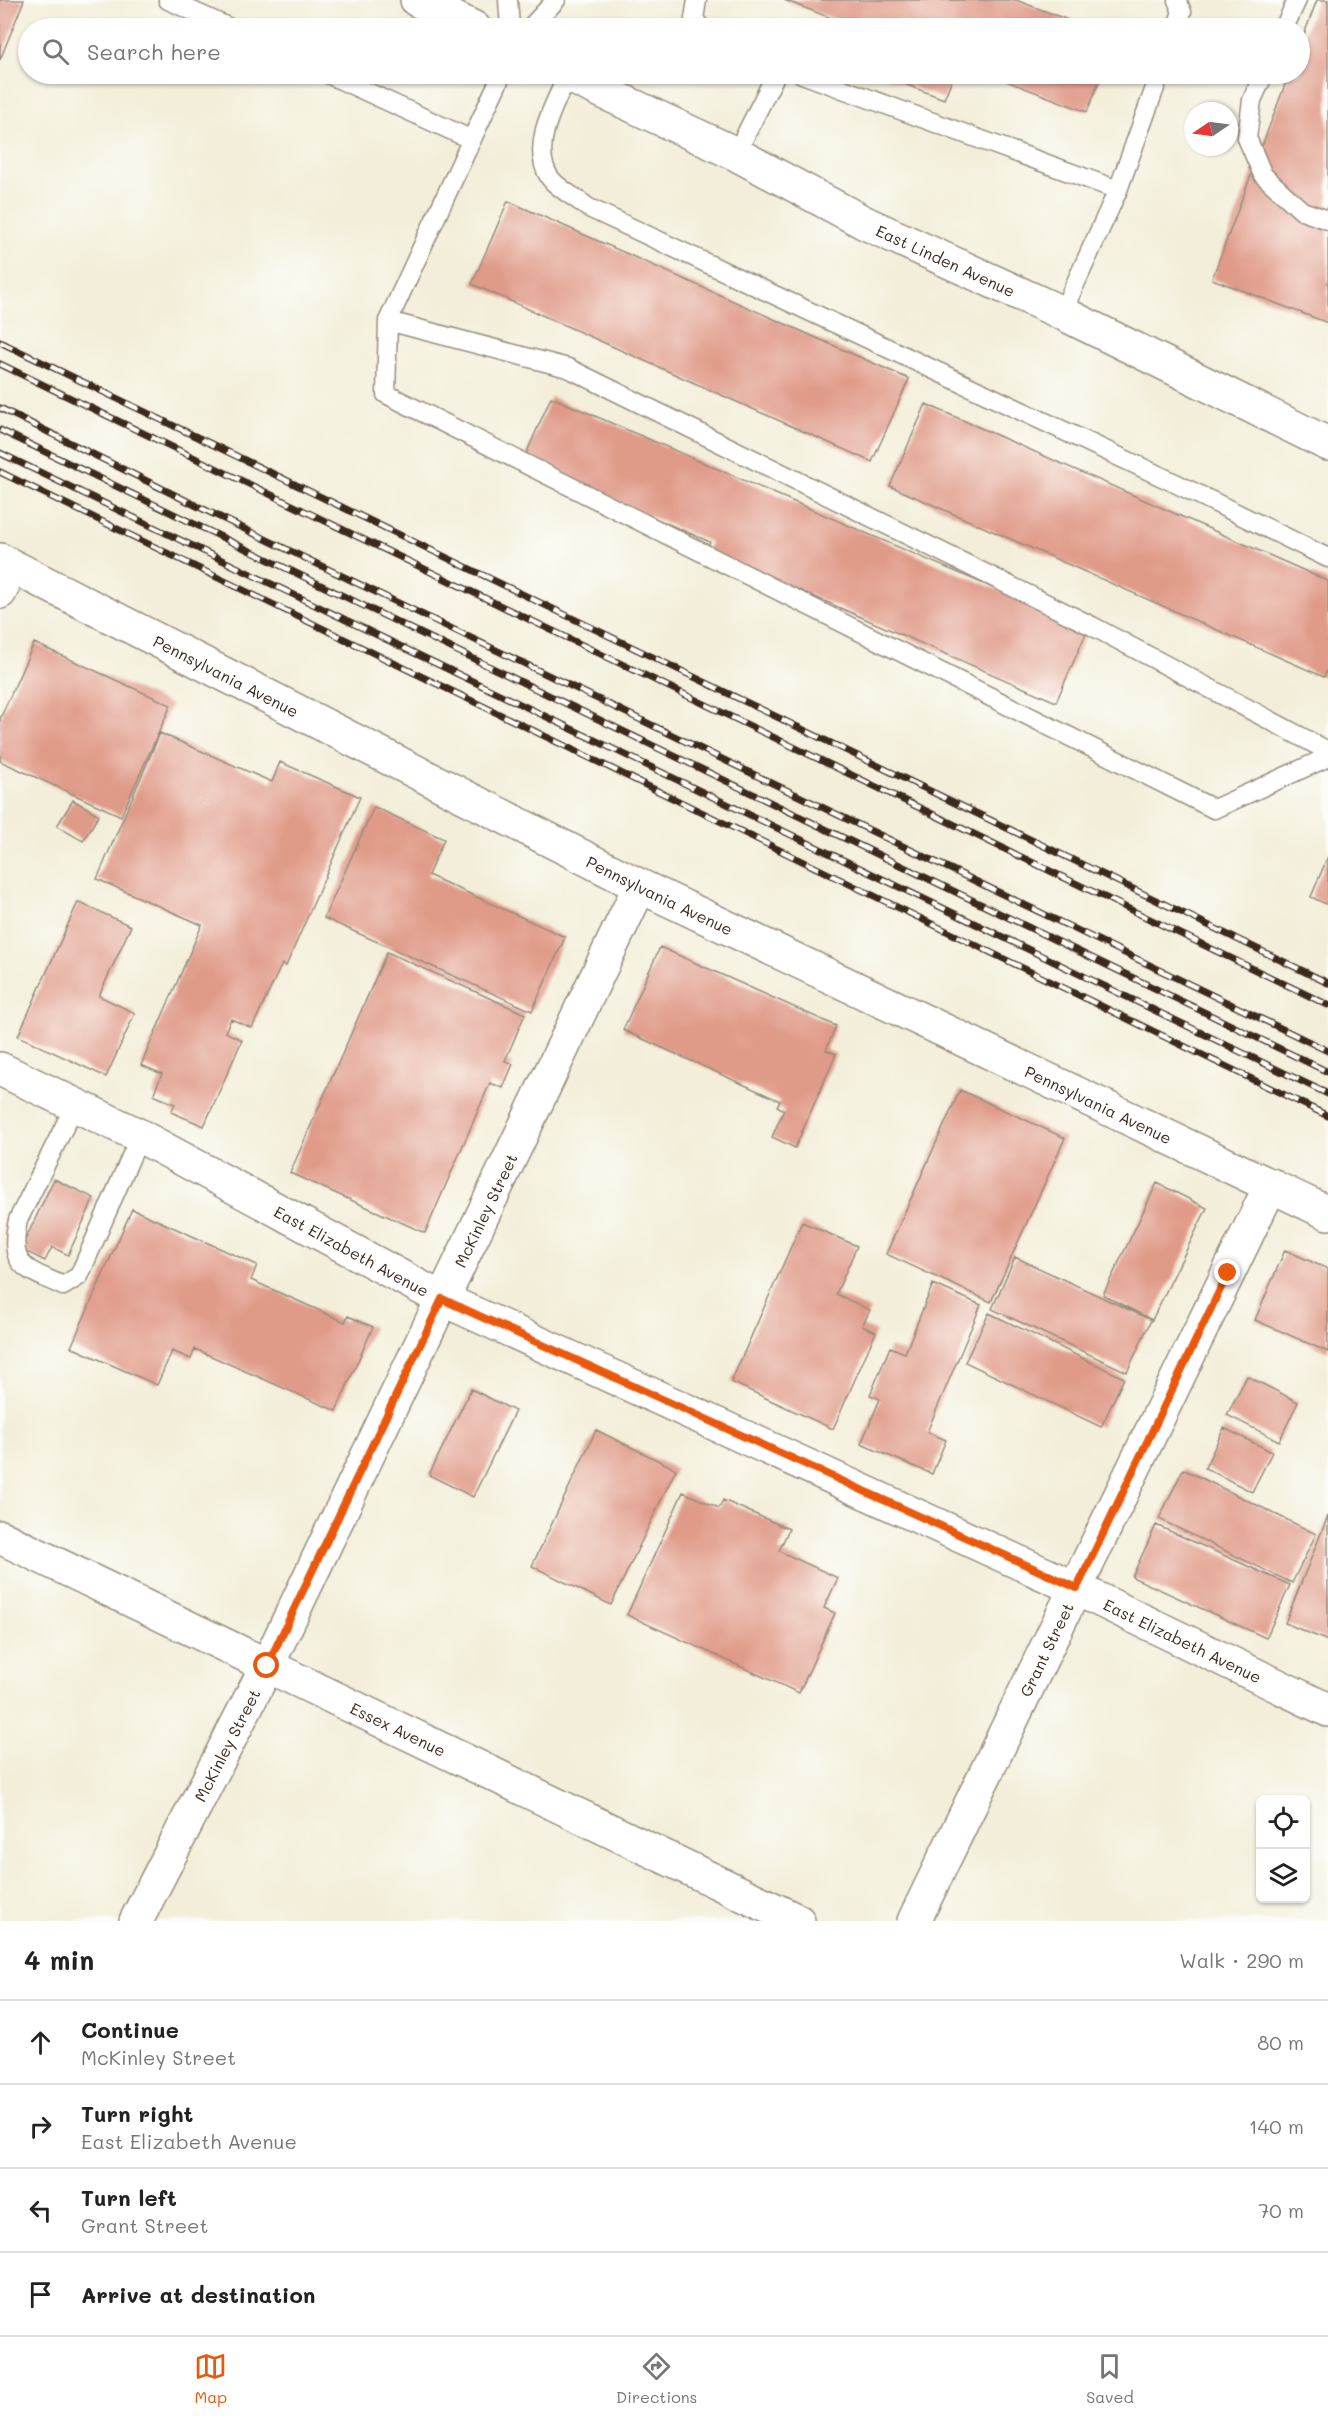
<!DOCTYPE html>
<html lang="en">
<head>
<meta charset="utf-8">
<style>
	:root { --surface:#fff; --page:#f6f6f6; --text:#222; --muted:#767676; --line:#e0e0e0; --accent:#ea580c }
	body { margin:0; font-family:Mali,sans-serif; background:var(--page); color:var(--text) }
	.controls { position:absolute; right:18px; bottom:18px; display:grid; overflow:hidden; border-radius:9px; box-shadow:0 2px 4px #0004 }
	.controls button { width:54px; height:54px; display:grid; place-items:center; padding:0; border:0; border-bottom:2px solid var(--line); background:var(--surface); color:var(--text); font:30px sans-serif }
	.compass { position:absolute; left:1184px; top:102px; width:54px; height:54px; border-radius:50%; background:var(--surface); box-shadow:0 2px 4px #0004; rotate:257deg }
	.stop { position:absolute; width:18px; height:18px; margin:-14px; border:4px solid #ea580c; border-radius:50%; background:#fff }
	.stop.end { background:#ea580c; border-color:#fff; box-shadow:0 2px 6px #0008 }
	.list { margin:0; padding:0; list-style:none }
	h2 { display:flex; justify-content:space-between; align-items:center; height:78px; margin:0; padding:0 24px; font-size:26px }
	h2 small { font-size:20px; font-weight:400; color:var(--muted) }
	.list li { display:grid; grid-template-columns:39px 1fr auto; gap:18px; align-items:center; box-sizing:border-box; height:84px; padding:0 24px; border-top:2px solid var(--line) }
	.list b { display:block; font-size:22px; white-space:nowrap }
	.list p { margin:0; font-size:20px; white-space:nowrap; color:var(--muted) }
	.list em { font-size:20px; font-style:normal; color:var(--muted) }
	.icon { flex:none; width:33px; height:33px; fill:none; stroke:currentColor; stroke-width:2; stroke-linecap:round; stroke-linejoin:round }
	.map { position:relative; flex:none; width:1328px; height:1921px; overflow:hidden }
	.search { position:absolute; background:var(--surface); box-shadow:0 2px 4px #0004; left:18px; right:18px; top:18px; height:66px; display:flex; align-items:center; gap:15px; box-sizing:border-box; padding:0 21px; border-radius:33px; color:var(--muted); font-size:22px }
	.sheet { height:414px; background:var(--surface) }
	nav { display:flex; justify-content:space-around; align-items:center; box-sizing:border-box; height:84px; border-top:2px solid var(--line); background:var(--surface); font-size:16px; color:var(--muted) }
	nav a { display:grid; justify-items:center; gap:3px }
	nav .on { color:var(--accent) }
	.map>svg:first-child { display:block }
	.building { fill:#e09a88 }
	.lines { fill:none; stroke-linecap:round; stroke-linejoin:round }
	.lane-casing { stroke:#978c7c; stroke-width:21 }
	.street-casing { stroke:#978c7c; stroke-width:36 }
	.secondary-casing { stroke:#978c7c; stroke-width:36 }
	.lane { stroke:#fff; stroke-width:18 }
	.street { stroke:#fff; stroke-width:33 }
	.secondary { stroke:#fff; stroke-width:33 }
	.rail-casing { stroke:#3b2a1e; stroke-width:7 }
	.rail { stroke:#fdfcf7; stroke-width:4.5; stroke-dasharray:14; stroke-linecap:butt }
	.route { stroke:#ea580c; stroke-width:8 }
	.labels { text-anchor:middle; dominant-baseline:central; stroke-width:5; stroke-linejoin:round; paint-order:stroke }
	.street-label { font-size:16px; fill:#3b2a1e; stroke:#fdfcf7 }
</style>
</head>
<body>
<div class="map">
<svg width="1328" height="1921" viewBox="0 0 1328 1921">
	<rect width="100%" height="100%" fill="#fdfcf7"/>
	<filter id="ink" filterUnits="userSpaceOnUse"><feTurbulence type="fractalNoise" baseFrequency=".0167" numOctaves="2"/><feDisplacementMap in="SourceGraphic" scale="12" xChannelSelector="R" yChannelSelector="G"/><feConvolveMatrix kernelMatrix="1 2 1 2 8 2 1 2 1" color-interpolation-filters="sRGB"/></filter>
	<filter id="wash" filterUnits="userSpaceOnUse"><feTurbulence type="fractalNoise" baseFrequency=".008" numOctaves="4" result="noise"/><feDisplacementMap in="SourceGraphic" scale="24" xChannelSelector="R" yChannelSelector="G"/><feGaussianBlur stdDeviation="1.35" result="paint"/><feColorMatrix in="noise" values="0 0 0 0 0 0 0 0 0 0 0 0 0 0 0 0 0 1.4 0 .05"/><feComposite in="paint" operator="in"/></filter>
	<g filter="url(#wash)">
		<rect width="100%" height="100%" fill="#f3eed9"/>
		<g id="blocks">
			<path class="building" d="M 0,0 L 24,0 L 0,60 Z
				M 784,0 L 1016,0 L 1089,28 L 857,28 Z
				M 1317,0 L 1328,0 L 1328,323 L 1212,279 L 1289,74 L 1300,74 L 1300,45 Z
				M 878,74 L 954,74 L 944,99 Z
				M 988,74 L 1102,74 L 1087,112 Z
				M 508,201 L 909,379 L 872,462 L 472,284 Z
				M 551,397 L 1088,629 L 1056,702 L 707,550 L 710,542 L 523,461 Z
				M 926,404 L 1328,581 L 1328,667 L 1324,677 L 890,486 Z
				M 34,643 L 171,705 L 121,816 L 0,761 L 0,719 Z
				M 160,733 L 272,782 L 280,762 L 360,797 L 286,966 L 282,964 L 252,1028 L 231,1019 L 225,1032 L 242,1040 L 204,1126 L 171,1112 L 175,1104 L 153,1095 L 162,1074 L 141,1065 L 202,925 L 97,879 Z
				M 73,800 L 99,815 L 83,841 L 57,826 Z
				M 374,807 L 444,839 L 428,875 L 565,937 L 532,1011 L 324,918 Z
				M 1328,856 L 1328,905 L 1311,897 Z
				M 78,902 L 131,926 L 99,996 L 135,1013 L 106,1077 L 18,1036 Z
				M 660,947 L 836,1026 L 826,1050 L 836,1054 L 795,1148 L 772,1137 L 784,1110 L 777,1106 L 780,1101 L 623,1030 Z
				M 387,952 L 525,1014 L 505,1061 L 513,1064 L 503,1088 L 490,1083 L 425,1233 L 290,1173 Z
				M 960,1090 L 1065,1138 L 991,1302 L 886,1254 Z
				M 54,1179 L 94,1198 L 68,1255 L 52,1247 L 45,1261 L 21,1249 Z
				M 1157,1183 L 1207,1208 L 1152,1320 L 1103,1295 Z
				M 132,1209 L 257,1265 L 251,1280 L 345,1322 L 348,1316 L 373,1327 L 336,1411 L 195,1349 L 191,1359 L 172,1351 L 157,1385 L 71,1347 Z
				M 802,1222 L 857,1246 L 836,1294 L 870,1310 L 862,1326 L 876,1332 L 833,1429 L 731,1382 Z
				M 1285,1250 L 1328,1269 L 1328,1352 L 1255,1320 Z
				M 1015,1257 L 1151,1320 L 1127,1372 L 992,1309 Z
				M 933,1284 L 981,1305 L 927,1432 L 946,1440 L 932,1474 L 861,1444 L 880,1399 L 870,1395 L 890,1347 L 905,1353 Z
				M 989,1313 L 1124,1378 L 1101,1427 L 965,1362 Z
				M 1247,1376 L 1298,1402 L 1279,1441 L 1227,1415 Z
				M 471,1389 L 515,1411 L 473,1497 L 429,1475 Z
				M 1224,1428 L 1272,1452 L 1252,1492 L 1205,1468 Z
				M 596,1430 L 676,1469 L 611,1605 L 532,1566 Z
				M 1183,1469 L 1316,1534 L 1292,1583 L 1159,1519 Z
				M 683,1492 L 719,1508 L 723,1500 L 789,1529 L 779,1551 L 838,1578 L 824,1608 L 835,1613 L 799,1693 L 627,1615 Z
				M 1328,1516 L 1328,1641 L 1285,1623 Z
				M 1156,1525 L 1290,1585 L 1266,1638 L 1132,1577 Z"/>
		</g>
	</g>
	<g filter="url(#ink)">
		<use href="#blocks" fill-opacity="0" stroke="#978c7c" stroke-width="1.5"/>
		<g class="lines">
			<g class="lane-casing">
				<path id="lane" d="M 168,0 L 230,28
					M 508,0 L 510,28
					M 697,0 L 694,19 L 701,28
					M 530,28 L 556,0
					M 1176,28 L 1182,12 L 1177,0
					M 1284,28 L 1297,0
					M 328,74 L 470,139
					M 502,74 L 388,321 L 568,368 L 1092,626 L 1328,751
					M 802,74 L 1118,190
					M 1264,74 L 1252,100 L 1247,138 L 1263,175 L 1302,211 L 1328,220
					M 568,75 C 555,103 529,147 550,178 C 558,189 577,198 587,207 L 1175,483 L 1328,558
					M 736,154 L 776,74
					M 1062,313 L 1118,190 L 1160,74
					M 388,321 L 386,394 L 1214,809 L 1328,757
					M 75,1105 L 18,1220 C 8,1268 25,1268 63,1286 L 79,1276 L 140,1136"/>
			</g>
			<g class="street-casing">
				<g id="street">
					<path id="s1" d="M 0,560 L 640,886 L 1328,1213"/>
					<path d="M 0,592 L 11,566"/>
					<path id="s2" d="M 0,1537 L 798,1921"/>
					<path id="s3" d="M 136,1921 L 267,1666 L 640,886"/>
					<path id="s4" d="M 914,1921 L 1271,1185"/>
				</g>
			</g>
			<g class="secondary-casing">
				<g id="secondary">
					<path d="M 417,0 L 474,28"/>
					<path id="s5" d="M 565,74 L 736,154 L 865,223 L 1062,313 L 1328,444"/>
					<path id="s6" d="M 0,1069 L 140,1136 L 442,1299 L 1077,1589 L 1328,1710"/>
				</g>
			</g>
			<use href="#lane" class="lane"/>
			<use href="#street" class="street"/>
			<use href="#secondary" class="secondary"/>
			<g class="rail-casing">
				<path id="rail" d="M 0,342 L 1328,983
					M 0,364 L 1328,1005
					M 0,408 L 197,506 L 1328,1051
					M 0,430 L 1328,1072
					M 0,453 L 1328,1094
					M 0,472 L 1328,1116"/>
			</g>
			<use href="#rail" class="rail"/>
		</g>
	</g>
	<g class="lines" filter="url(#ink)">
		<path class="route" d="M 267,1666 L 442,1299 L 1077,1588 L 1228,1273"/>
	</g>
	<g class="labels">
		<g class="street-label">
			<text stroke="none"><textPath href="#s5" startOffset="424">East Linden Avenue</textPath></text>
			<text stroke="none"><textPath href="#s1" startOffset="254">Pennsylvania Avenue</textPath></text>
			<text stroke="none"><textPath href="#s1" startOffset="740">Pennsylvania Avenue</textPath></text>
			<text stroke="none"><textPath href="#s1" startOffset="1226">Pennsylvania Avenue</textPath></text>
			<text stroke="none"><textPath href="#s3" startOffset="792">McKinley Street</textPath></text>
			<text stroke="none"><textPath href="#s6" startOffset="396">East Elizabeth Avenue</textPath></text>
			<text stroke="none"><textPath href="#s6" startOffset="1314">East Elizabeth Avenue</textPath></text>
			<text stroke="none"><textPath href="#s4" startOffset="302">Grant Street</textPath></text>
			<text stroke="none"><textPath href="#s2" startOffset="442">Essex Avenue</textPath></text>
			<text stroke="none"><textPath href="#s3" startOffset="198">McKinley Street</textPath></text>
		</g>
	</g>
</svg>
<div class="controls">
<button><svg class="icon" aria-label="locate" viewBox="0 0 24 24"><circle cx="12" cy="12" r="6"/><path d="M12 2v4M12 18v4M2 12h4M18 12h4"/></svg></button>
<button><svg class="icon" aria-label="layers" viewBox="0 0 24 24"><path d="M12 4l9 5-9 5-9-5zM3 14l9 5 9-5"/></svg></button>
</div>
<svg class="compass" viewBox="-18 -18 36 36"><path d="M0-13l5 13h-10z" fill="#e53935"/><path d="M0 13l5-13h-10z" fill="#767676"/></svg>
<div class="stop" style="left:267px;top:1666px"></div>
<div class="stop end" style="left:1228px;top:1273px"></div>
<div class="search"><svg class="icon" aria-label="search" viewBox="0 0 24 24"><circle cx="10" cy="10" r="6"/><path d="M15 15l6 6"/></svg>Search here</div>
</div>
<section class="sheet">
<h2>4 min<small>Walk · 290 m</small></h2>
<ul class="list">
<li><svg class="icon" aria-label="ahead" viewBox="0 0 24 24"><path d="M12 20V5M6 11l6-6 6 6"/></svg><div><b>Continue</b><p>McKinley Street</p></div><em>80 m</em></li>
<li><svg class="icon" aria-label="right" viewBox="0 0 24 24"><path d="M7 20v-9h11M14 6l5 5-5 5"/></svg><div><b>Turn right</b><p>East Elizabeth Avenue</p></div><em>140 m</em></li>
<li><svg class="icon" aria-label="left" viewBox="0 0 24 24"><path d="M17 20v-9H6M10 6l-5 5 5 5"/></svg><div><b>Turn left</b><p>Grant Street</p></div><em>70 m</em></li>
<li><svg class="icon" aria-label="arrive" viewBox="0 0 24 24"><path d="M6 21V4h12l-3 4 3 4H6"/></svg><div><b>Arrive at destination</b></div></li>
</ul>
</section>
<nav>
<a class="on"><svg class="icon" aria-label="map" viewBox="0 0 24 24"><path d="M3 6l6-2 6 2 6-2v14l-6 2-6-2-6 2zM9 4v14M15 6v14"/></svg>Map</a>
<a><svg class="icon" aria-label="directions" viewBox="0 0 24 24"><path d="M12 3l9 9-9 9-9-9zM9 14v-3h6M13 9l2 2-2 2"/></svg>Directions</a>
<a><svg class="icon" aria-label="saved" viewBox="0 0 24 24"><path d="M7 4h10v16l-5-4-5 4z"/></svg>Saved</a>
</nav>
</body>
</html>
